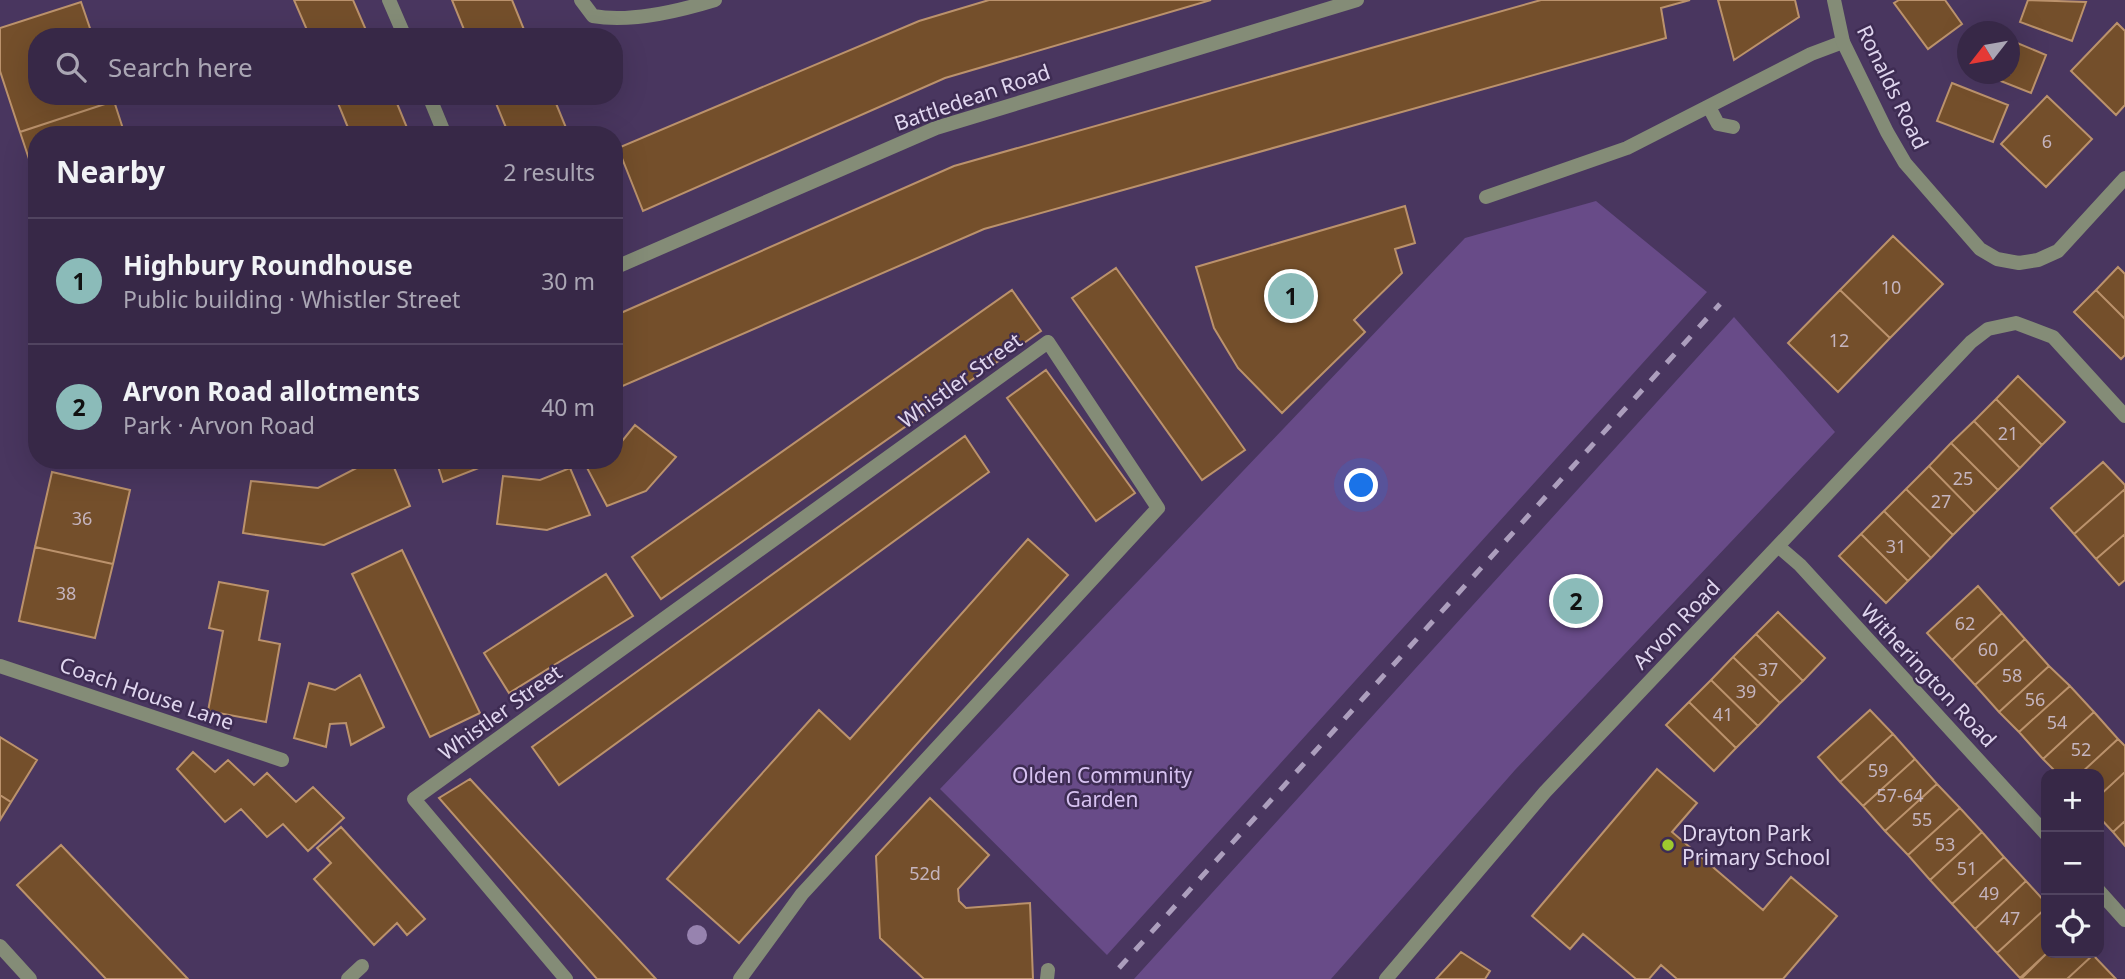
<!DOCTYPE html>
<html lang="en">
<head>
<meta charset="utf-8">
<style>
	:root { --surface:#372847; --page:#423452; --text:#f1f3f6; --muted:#aaa6b4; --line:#514460; --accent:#8bbbb9 }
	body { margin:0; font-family:"Noto Sans",sans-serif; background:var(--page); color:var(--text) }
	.controls { position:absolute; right:21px; bottom:21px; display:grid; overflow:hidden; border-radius:14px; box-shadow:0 7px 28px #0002 }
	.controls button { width:63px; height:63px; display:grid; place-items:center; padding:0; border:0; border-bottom:2px solid var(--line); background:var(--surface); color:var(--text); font:35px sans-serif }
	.compass { position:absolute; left:1957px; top:21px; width:63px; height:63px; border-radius:50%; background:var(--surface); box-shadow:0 7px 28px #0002; rotate:239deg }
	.you { position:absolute; left:1362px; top:486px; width:24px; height:24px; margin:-18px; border:5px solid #fff; border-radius:50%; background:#1a73e8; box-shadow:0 0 0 10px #1a73e833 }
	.badge { display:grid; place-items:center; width:46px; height:46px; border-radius:50%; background:var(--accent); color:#111; font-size:23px; font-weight:700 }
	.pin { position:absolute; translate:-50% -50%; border:4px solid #fff; box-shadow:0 2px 7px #0006 }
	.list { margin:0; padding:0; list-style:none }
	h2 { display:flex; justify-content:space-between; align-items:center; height:91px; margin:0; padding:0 28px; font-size:30px }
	h2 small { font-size:23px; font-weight:400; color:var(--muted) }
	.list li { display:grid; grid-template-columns:46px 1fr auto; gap:21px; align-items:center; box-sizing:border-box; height:126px; padding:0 28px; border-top:2px solid var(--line) }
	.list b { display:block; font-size:26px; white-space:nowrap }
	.list p { margin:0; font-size:23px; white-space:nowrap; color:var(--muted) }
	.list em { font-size:23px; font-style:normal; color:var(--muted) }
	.icon { flex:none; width:38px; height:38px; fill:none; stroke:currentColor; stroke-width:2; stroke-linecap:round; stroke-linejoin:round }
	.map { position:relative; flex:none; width:2125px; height:979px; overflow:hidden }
	.search { position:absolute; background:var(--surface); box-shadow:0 7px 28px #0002; left:28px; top:28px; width:595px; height:77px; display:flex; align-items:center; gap:18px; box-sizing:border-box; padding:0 24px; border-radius:28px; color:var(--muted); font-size:26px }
	.panel { position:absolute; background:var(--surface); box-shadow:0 7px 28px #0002; left:28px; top:126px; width:595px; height:343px; border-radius:28px }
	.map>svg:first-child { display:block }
	.green { fill:#684b88 }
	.building { fill:#744f2b; stroke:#bb926c; stroke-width:2 }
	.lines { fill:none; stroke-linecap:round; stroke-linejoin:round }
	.lane { stroke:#848c77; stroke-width:14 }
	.street { stroke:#848c77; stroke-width:14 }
	.rail { stroke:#ac9ebd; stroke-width:5; stroke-dasharray:12 12; stroke-linecap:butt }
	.tree { fill:#9783af }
	.poi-dot { fill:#9eca2e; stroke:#3e2c53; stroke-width:2.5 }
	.labels { text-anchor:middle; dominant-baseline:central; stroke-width:5; stroke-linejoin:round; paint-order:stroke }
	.number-label { font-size:18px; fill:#c5b4be }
	.street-label { font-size:21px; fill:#e0d6ef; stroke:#3e2c53 }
	.park-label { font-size:21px; fill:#d7c2f1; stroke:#3e2c53 }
	.poi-label { font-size:21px; fill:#e0d6ef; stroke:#3e2c53; text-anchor:start }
</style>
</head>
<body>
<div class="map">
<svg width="2125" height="979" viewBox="0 0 2125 979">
	<rect width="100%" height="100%" fill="#49365f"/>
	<path class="green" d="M 1596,201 L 1707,292 L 1107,955 L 940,789 L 1465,238 Z
		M 1734,317 L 1835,432 L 1515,770 L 1331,979 L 1134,979 Z"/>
	<path class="building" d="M 294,0 L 353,0 L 369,37 L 310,37 Z
		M 452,0 L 512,0 L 527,37 L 467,37 Z
		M 989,0 L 1211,0 L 945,78 L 643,211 L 618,148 L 919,21 Z
		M 1541,0 L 1690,0 L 1661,8 L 1666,38 L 984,229 L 618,388 L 614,381 L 614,316 L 954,166 Z
		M 1718,0 L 1795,0 L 1799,17 L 1734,60 Z
		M 1899,0 L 1945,0 L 1962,24 L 1928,49 L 1894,3 Z
		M 2028,0 L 2086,2 L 2072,41 L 2020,22 Z
		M 81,2 L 93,37 L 37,37 L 37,96 L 112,96 L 114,101 L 20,132 L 0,71 L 0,28 Z
		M 2117,23 L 2125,31 L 2125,105 L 2116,115 L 2071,71 Z
		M 2010,40 L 2046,55 L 2031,93 L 1983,74 L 2010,74 Z
		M 1952,83 L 2008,105 L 1993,142 L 1937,121 Z
		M 335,96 L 394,96 L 410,135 L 351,135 Z
		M 493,96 L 553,96 L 569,135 L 509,135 Z
		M 2047,96 L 2092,139 L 2046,187 L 2001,144 Z
		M 114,101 L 125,135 L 37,135 L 37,183 L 20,132 Z
		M 1405,206 L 1415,243 L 1395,249 L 1402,273 L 1354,320 L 1365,332 L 1282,413 L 1238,368 L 1214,328 L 1196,267 Z
		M 1893,236 L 1943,284 L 1890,338 L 1840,290 Z
		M 2118,267 L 2125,274 L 2125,319 L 2096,290 Z
		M 1116,268 L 1245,450 L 1202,480 L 1072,298 Z
		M 1012,290 L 1041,331 L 661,599 L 632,557 Z
		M 1840,290 L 1890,338 L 1838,392 L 1788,343 Z
		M 2096,290 L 2125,319 L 2125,355 L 2121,359 L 2074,312 Z
		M 1046,370 L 1135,493 L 1096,521 L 1007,398 Z
		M 2018,376 L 2065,422 L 2042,445 L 1996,399 Z
		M 1996,399 L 2042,445 L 2020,468 L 1974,421 Z
		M 1974,421 L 2020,468 L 1998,490 L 1951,443 Z
		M 635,425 L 676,457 L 646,491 L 607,506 L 585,464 L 593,460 L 614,460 L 614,451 Z
		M 965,436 L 989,472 L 559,785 L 532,747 Z
		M 1951,443 L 1998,490 L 1975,513 L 1929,466 Z
		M 372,460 L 391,460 L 410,506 L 324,545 L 243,533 L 251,481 L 318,488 Z
		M 436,460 L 499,460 L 443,482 Z
		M 2103,462 L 2125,485 L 2125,489 L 2074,534 L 2051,508 Z
		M 1929,466 L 1975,513 L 1953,535 L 1906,489 Z
		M 570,468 L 590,515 L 547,530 L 497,524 L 503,476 L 540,480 Z
		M 52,472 L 130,490 L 113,564 L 35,547 Z
		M 1906,489 L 1953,535 L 1931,558 L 1884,511 Z
		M 2125,489 L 2125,534 L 2096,559 L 2074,534 Z
		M 1884,511 L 1931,558 L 1908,581 L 1861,534 Z
		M 1861,534 L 1908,581 L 1886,603 L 1839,556 Z
		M 2125,534 L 2125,580 L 2119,585 L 2096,559 Z
		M 1028,539 L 1068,575 L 739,943 L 667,879 L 819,710 L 850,739 Z
		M 35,547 L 113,564 L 95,638 L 19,621 Z
		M 402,550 L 480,713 L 430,737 L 352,574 Z
		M 606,574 L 633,616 L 509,693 L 484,653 Z
		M 219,582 L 268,591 L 259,640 L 280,644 L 266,722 L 208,711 L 223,631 L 209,628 Z
		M 1978,586 L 2002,613 L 1952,660 L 1927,633 Z
		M 1778,612 L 1825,658 L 1803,681 L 1756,634 Z
		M 2002,613 L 2025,639 L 1975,685 L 1952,660 Z
		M 1756,634 L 1803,681 L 1780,703 L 1733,657 Z
		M 2025,639 L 2049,666 L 1999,712 L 1975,685 Z
		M 1733,657 L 1780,703 L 1758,726 L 1711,680 Z
		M 2049,666 L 2070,686 L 2019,732 L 1999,712 Z
		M 360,675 L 384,727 L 351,745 L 346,723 L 330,724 L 326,747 L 294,738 L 309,683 L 335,690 Z
		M 1711,680 L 1758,726 L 1736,748 L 1689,702 Z
		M 2070,686 L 2094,712 L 2043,759 L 2019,732 Z
		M 1689,702 L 1736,748 L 1714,771 L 1666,725 Z
		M 1870,710 L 1893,734 L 1840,782 L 1818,757 Z
		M 2094,712 L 2118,739 L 2080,774 L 2058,774 L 2043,759 Z
		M 1893,734 L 1915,759 L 1863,806 L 1840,782 Z
		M 0,737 L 37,760 L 11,802 L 0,795 Z
		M 2118,739 L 2125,746 L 2125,772 L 2099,796 L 2099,774 L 2080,774 Z
		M 193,752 L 215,772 L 228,760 L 254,785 L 267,773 L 296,802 L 313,787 L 344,818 L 308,851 L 283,824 L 267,837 L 241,809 L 225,822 L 177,769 Z
		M 1915,759 L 1937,784 L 1885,831 L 1863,806 Z
		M 1657,769 L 1697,803 L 1672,832 L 1763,910 L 1791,877 L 1837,916 L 1783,979 L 1677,979 L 1661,965 L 1649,979 L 1636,979 L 1583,934 L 1570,949 L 1532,916 Z
		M 2125,772 L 2125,821 L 2113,832 L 2099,817 L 2099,796 Z
		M 470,779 L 656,979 L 597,979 L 439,798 Z
		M 1937,784 L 1960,808 L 1908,855 L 1885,831 Z
		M 0,795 L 11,802 L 0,820 Z
		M 930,798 L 989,855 L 958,889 L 959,901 L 966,908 L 1030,903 L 1033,979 L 924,979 L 880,938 L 876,856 Z
		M 1960,808 L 1982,832 L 1930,880 L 1908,855 Z
		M 2125,821 L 2125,846 L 2113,832 Z
		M 341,827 L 425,919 L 407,935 L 397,923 L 374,945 L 314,879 L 331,863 L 317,848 Z
		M 1982,832 L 2004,857 L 1952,904 L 1930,880 Z
		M 61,845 L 188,979 L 106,979 L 17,885 Z
		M 2004,857 L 2026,881 L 1975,929 L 1952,904 Z
		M 2026,881 L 2046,903 L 2046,908 L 1997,953 L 1975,929 Z
		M 2046,908 L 2047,953 L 2020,978 L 1997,953 Z
		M 1461,952 L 1490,971 L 1485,979 L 1436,979 Z
		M 2047,953 L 2091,953 L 2093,955 L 2067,979 L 2021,979 Z
		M 2093,955 L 2116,979 L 2067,979 Z"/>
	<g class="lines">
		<path class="lane" d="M 1709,107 L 1718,124 L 1733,127
			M 1486,197 L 1627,148 L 1811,54 L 1843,42
			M 0,666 L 282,760
			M 348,979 L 362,966
			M 1047,979 L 1048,970"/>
		<path class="street" d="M 389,0 L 405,37
			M 581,0 L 593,16 C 630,23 679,11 715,0
			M 1834,0 L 1843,42 L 1887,132 L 1905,163 L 1980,249 L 1997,259 L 2019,263 L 2038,260 L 2058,251 L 2125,178
			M 429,96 L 445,135
			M 614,268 L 936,128 L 1357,0
			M 1779,547 L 1800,565 L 2046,834
			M 2099,891 L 2125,920
			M 0,946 L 30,979
			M 566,979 L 414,799 L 1048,342 L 1158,508 L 802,894 L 740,979
			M 1386,979 L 1545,792 L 1971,342 L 1988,329 L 2016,323 L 2053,337 L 2125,416"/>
		<path class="rail" d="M 1119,968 L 1720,304"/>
	</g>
	<circle class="tree" cx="697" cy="935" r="10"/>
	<circle class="poi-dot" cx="1668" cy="845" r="7"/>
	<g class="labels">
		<g class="number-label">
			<text x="2047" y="141">6</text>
			<text x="1891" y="287">10</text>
			<text x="1839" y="340">12</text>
			<text x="2008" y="433">21</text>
			<text x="1963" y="478">25</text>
			<text x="1941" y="501">27</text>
			<text x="82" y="518">36</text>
			<text x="1896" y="546">31</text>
			<text x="66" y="593">38</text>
			<text x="1965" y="623">62</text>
			<text x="1988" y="649">60</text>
			<text x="1768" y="669">37</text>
			<text x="2012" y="675">58</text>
			<text x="1746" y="691">39</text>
			<text x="2035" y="699">56</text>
			<text x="1723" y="714">41</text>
			<text x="2057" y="722">54</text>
			<text x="2081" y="749">52</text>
			<text x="1878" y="770">59</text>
			<text x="1900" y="795">57-64</text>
			<text x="1922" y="819">55</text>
			<text x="1945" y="844">53</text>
			<text x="1967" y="868">51</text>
			<text x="925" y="873">52d</text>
			<text x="1989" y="893">49</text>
			<text x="2010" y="918">47</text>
		</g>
		<g class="street-label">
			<text transform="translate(1893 87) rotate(64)">Ronalds Road</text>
			<text transform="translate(972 97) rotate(-19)">Battledean Road</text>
			<text transform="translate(960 380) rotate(-36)">Whistler Street</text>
			<text transform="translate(1676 624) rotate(-46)">Arvon Road</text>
			<text transform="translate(1929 675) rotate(47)">Witherington Road</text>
			<text transform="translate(147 693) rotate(19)">Coach House Lane</text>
			<text transform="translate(500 712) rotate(-36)">Whistler Street</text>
		</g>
		<g class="park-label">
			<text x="1102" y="775">Olden Community<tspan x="1102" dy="24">Garden</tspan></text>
		</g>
		<g class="poi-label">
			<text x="1682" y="833">Drayton Park<tspan x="1682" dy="24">Primary School</tspan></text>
		</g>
	</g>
</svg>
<div class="controls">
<button>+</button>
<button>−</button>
<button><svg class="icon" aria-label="locate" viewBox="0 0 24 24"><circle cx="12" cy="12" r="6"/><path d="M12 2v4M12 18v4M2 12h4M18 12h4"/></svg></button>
</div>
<svg class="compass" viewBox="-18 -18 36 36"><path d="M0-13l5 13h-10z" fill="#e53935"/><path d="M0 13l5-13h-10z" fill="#aaa6b4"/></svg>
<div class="you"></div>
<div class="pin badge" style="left:1291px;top:296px">1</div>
<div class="pin badge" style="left:1576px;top:601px">2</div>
<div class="search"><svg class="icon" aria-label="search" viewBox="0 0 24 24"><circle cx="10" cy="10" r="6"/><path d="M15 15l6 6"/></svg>Search here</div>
<section class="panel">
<h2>Nearby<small>2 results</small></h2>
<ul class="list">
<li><span class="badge">1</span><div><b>Highbury Roundhouse</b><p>Public building · Whistler Street</p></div><em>30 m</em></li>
<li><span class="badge">2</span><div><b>Arvon Road allotments</b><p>Park · Arvon Road</p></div><em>40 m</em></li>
</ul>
</section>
</div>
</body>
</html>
